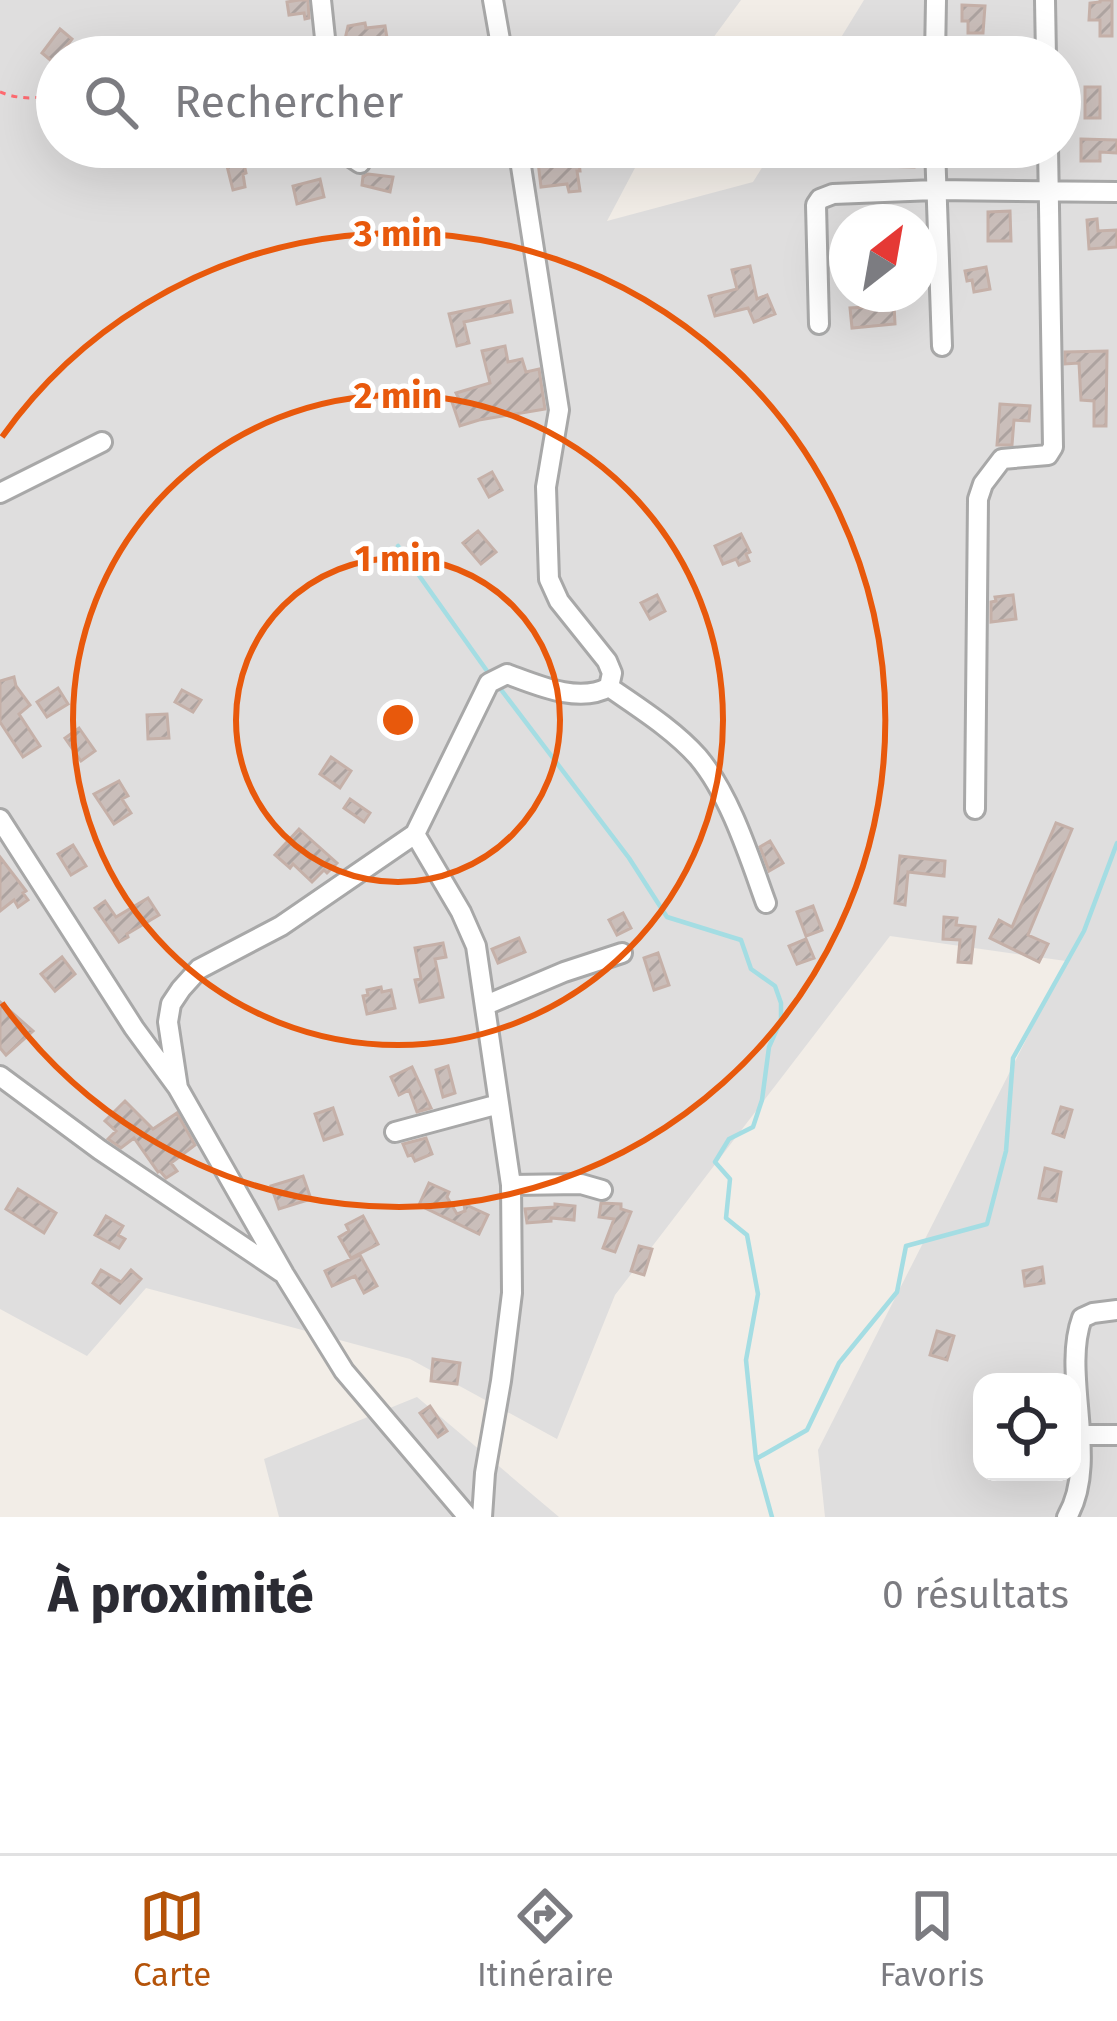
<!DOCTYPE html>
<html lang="fr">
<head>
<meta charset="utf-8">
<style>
	:root { --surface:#fff; --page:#f7f7f7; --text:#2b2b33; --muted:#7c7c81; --line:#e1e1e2; --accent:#b45309 }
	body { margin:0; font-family:"Fira Sans",sans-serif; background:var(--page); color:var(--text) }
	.controls { position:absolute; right:36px; bottom:36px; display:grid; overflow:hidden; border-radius:24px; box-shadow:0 12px 48px #0002 }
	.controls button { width:108px; height:108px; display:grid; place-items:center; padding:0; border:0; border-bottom:3px solid var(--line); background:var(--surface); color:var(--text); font:60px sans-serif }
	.compass { position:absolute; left:829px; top:204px; width:108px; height:108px; border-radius:50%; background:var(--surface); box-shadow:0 12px 48px #0002; rotate:31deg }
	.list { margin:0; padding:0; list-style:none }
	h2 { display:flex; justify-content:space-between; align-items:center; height:156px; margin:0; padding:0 48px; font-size:51px }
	h2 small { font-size:39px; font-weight:400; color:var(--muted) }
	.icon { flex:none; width:66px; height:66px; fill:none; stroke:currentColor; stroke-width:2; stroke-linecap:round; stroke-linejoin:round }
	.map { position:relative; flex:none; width:1117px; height:1517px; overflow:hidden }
	.search { position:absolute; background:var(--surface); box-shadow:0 12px 48px #0002; left:36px; right:36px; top:36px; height:132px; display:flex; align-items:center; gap:30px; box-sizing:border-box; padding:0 42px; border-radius:66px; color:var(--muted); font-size:45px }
	.sheet { height:336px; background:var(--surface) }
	nav { display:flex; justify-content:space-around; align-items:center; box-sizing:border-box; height:168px; border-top:3px solid var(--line); background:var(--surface); font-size:33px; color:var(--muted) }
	nav a { display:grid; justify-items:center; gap:6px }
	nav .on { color:var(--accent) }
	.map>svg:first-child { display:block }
	.residential { fill:#dfdede; fill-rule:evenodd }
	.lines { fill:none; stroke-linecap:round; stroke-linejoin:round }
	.stream { stroke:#a4dde3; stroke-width:4.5 }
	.building { fill:url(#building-hatch); stroke:#c5b0a8; stroke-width:3 }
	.minor-casing { stroke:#a8a8a8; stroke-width:24 }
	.path { stroke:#ff6b71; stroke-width:3; stroke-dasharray:6 6; stroke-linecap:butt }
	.minor { stroke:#fff; stroke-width:18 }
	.ring { fill:none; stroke:#e8590c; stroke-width:6 }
	.centre { fill:#e8590c; stroke:#fff; stroke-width:6 }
	.ring-label { font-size:36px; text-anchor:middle; font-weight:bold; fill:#e8590c; stroke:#fff; stroke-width:10; stroke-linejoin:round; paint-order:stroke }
</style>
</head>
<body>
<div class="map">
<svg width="1117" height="1517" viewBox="0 0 1117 1517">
	<defs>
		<pattern id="building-hatch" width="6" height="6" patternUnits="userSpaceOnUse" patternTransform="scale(3)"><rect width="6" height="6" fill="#cabeba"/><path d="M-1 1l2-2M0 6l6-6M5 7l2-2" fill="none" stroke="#ada3a0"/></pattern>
	</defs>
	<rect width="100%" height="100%" fill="#f2ede7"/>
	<path class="residential" d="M 0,0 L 741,0 L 699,57 L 57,57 L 57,147 L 646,147 L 607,221 L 753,182 L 775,147 L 1060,147 L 1060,57 L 829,57 L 864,0 L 1117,0 L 1117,1517 L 825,1517 L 818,1450 L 1066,961 L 890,936 L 615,1295 L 557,1439 L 410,1359 L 146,1288 L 87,1356 L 0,1309 ZM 847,222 L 919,222 L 919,294 L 847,294 ZM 982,1382 L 1072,1382 L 1072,1472 L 982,1472 Z
		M 417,1397 L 559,1517 L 279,1517 L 264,1459 Z"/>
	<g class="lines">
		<path class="stream" d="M 398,546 L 492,678
			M 499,687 L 629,858 L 667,917 L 741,940 L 751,969 L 775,986 L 781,1003 L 781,1020 L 769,1047 L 762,1100 L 753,1127 L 729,1139 L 715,1162 L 730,1179 L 726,1218 L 747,1235 L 758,1294 L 746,1360 L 756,1459
			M 772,1517 L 756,1459 L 807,1430 L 839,1363 L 897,1292 L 906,1246 L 987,1224 L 1006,1151 L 1013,1058 L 1084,931 L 1117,843"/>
	</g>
	<path class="building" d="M 299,0 L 308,0 L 309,18 L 305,19 L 304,13 L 289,15 L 287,2 Z
		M 1100,0 L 1112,0 L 1112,36 L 1100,36 L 1100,20 L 1089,20 L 1090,3 L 1100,2 Z
		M 962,5 L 985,6 L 983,33 L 968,33 L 968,21 L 962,21 Z
		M 365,23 L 366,28 L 385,26 L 387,38 L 375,39 L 371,57 L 341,57 L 348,26 Z
		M 60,29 L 72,39 L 54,63 L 42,53 Z
		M 1085,87 L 1100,87 L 1100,118 L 1085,118 Z
		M 1081,139 L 1117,140 L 1117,153 L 1100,152 L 1100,161 L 1081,161 Z
		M 881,147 L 914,147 L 914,167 L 881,166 Z
		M 241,150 L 246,173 L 243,174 L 245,187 L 233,190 L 224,154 Z
		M 578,152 L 580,171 L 577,171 L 580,191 L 569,192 L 567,184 L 541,187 L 538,162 L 565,159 L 565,154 Z
		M 368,174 L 393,177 L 390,192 L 362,185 L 363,176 Z
		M 320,179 L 324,197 L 297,204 L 293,186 Z
		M 1010,211 L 1011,241 L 988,241 L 988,212 Z
		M 1097,219 L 1098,231 L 1117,230 L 1117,247 L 1089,249 L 1087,220 Z
		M 750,266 L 757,299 L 767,295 L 775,314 L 754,322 L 748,308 L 715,316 L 709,296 L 737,289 L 732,270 Z
		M 986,267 L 990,289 L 974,292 L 972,280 L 967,281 L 965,271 Z
		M 867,294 L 887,294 L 887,305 L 894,304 L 895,324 L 852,328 L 850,308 L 867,307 Z
		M 510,301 L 512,312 L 464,322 L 469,343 L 457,346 L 449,314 Z
		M 505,346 L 508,362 L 522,359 L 526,372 L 539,369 L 545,409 L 479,420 L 460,426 L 452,402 L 459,399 L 456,393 L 490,383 L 482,351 Z
		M 1107,351 L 1106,426 L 1094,426 L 1094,401 L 1081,400 L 1079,363 L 1065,364 L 1065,352 Z
		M 1000,404 L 1030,406 L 1029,421 L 1014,420 L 1012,445 L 997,445 Z
		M 492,472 L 502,490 L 489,497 L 479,479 Z
		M 478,531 L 496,552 L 481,564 L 463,543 Z
		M 741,534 L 750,552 L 746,554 L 749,561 L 739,565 L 736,559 L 723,564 L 715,546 Z
		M 657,595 L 665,611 L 650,619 L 641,603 Z
		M 1013,595 L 1016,619 L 991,622 L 991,602 L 996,601 L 995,597 Z
		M 14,677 L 16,686 L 30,705 L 19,714 L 40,746 L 23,757 L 0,722 L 0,681 Z
		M 58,688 L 68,704 L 47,717 L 37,702 Z
		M 182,690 L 201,700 L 193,712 L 175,702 Z
		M 167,714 L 169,738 L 148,739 L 147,715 Z
		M 79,728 L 95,751 L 81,761 L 65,738 Z
		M 331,757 L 351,771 L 340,788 L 320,774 Z
		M 119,781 L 128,796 L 122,799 L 131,813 L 114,824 L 94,794 Z
		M 350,799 L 370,813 L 364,822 L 344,808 Z
		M 1056,823 L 1072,829 L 1028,935 L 1048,944 L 1039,962 L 990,938 L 999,920 L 1012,927 Z
		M 299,829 L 337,863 L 327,873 L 324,870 L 312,882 L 293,864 L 290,868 L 275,855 Z
		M 770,841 L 783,863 L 769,871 L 760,847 Z
		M 73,845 L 86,866 L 71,875 L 58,854 Z
		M 900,856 L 945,861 L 944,876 L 908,872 L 905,905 L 895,903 Z
		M 0,857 L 26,891 L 23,893 L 28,900 L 18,907 L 14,900 L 0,911 Z
		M 148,898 L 159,915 L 127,934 L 128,937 L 119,942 L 95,908 L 105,901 L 116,917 Z
		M 813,906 L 822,930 L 806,936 L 797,912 Z
		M 623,913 L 631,928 L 617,935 L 609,920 Z
		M 944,917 L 957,918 L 956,925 L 975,927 L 971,963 L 958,962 L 960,940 L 943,939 Z
		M 519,938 L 525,952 L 498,963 L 492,949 Z
		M 806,939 L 814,958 L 797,964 L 789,946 Z
		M 443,943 L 446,957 L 435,959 L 443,997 L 420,1002 L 415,980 L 421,979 L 415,948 Z
		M 658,953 L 669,985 L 654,990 L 644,958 Z
		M 62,957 L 75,974 L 55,991 L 41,974 Z
		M 381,987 L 382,992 L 391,990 L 395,1008 L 367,1014 L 363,996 L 368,995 L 367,990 Z
		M 0,1002 L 33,1031 L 6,1055 L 0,1048 Z
		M 448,1066 L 455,1093 L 443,1097 L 436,1070 Z
		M 412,1067 L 431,1108 L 417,1112 L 409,1090 L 399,1095 L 391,1077 Z
		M 125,1101 L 153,1129 L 177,1113 L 195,1145 L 171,1163 L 177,1171 L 166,1178 L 160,1171 L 158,1172 L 134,1138 L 121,1148 L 108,1139 L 116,1131 L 105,1121 Z
		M 1061,1107 L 1072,1110 L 1064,1137 L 1053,1133 Z
		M 333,1108 L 342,1134 L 324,1140 L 315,1114 Z
		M 426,1138 L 432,1154 L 415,1161 L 412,1155 L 408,1156 L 403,1144 Z
		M 1045,1168 L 1061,1172 L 1056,1201 L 1039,1198 Z
		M 303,1176 L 311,1199 L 279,1209 L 271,1186 Z
		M 429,1183 L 449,1192 L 447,1197 L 457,1214 L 465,1211 L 464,1204 L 488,1215 L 479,1234 L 419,1205 Z
		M 18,1189 L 56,1213 L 44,1233 L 6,1209 Z
		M 601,1203 L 621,1204 L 621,1209 L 631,1212 L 615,1252 L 603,1248 L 614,1219 L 599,1217 Z
		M 555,1204 L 575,1206 L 574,1220 L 551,1218 L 551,1221 L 527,1223 L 525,1209 L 555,1207 Z
		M 106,1216 L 123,1226 L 118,1235 L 125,1239 L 119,1248 L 95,1235 Z
		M 363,1216 L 378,1244 L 351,1258 L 339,1237 L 349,1231 L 346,1225 Z
		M 639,1246 L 652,1249 L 644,1275 L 631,1271 Z
		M 360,1255 L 377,1286 L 364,1293 L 355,1276 L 332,1286 L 325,1271 Z
		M 1042,1267 L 1044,1283 L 1025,1286 L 1023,1271 Z
		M 101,1270 L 121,1282 L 131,1270 L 141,1279 L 120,1303 L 93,1283 Z
		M 937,1331 L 954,1336 L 947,1360 L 930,1355 Z
		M 433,1359 L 460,1363 L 457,1384 L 431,1381 Z
		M 430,1406 L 447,1431 L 438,1437 L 420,1413 Z"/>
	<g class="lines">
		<g class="minor-casing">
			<path id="minor" d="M 321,0 L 327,57
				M 493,0 L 503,57
				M 1045,0 L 1046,57
				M 935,57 L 936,0
				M 336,147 L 360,163
				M 935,147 L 942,346
				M 819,324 L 816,205 L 820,199 L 833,194 L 935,190 L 1117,192
				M 0,493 L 102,442
				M 609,687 C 639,708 673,729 698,757 C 730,795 749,856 766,903
				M 975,809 L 978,499 L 983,484 L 1002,459 L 1048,455 L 1053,447 L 1048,147
				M 0,819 L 134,1028 L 178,1088 L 284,1274 L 344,1371 L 468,1517
				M 415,834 L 461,912 L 476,946 L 511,1185 L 512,1293 L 501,1381 L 485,1473 L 482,1517
				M 486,1005 L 564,972 L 622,953
				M 0,1076 L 100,1150 L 281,1272
				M 178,1088 L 168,1022 L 171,1004 L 181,989 L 199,969 L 281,926 L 415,834 L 489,683 L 507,674 C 537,685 579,704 609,687 L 612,673 L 607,661 L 559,601 L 549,579 L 546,487 L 559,410 L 518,147
				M 395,1132 L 499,1104
				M 511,1185 L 581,1184 L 602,1190
				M 1081,1435 L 1117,1435
				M 1067,1517 C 1100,1461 1061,1375 1082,1318 L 1093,1313 L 1117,1310"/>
		</g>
		<path class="path" d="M 205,57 L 308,41
			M 0,92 C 17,99 40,101 57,91"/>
		<use href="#minor" class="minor"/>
	</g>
	<g class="ring">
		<circle cx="398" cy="720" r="162"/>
		<circle cx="398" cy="720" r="325"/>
		<path d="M2 437A487 487 0 1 1 2 1003"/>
	</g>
	<circle cx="398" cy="720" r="18" class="centre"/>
	<g class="ring-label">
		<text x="398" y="246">3 min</text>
		<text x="398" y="408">2 min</text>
		<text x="398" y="571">1 min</text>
	</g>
</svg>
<div class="controls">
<button><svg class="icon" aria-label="locate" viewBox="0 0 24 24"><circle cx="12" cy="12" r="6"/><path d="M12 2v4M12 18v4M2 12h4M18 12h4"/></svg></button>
</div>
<svg class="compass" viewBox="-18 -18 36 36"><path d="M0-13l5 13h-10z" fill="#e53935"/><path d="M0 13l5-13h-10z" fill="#7c7c81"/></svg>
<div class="search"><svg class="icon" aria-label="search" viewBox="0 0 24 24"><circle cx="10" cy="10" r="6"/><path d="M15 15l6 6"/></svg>Rechercher</div>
</div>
<section class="sheet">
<h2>À proximité<small>0 résultats</small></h2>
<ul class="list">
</ul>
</section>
<nav>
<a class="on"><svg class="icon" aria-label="map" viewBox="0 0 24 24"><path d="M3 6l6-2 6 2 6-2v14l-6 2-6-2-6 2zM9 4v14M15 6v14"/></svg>Carte</a>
<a><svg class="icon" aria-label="directions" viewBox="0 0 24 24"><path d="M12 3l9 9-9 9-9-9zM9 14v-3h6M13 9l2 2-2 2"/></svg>Itinéraire</a>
<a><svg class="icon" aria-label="saved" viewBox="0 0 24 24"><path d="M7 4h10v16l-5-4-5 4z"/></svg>Favoris</a>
</nav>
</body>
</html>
